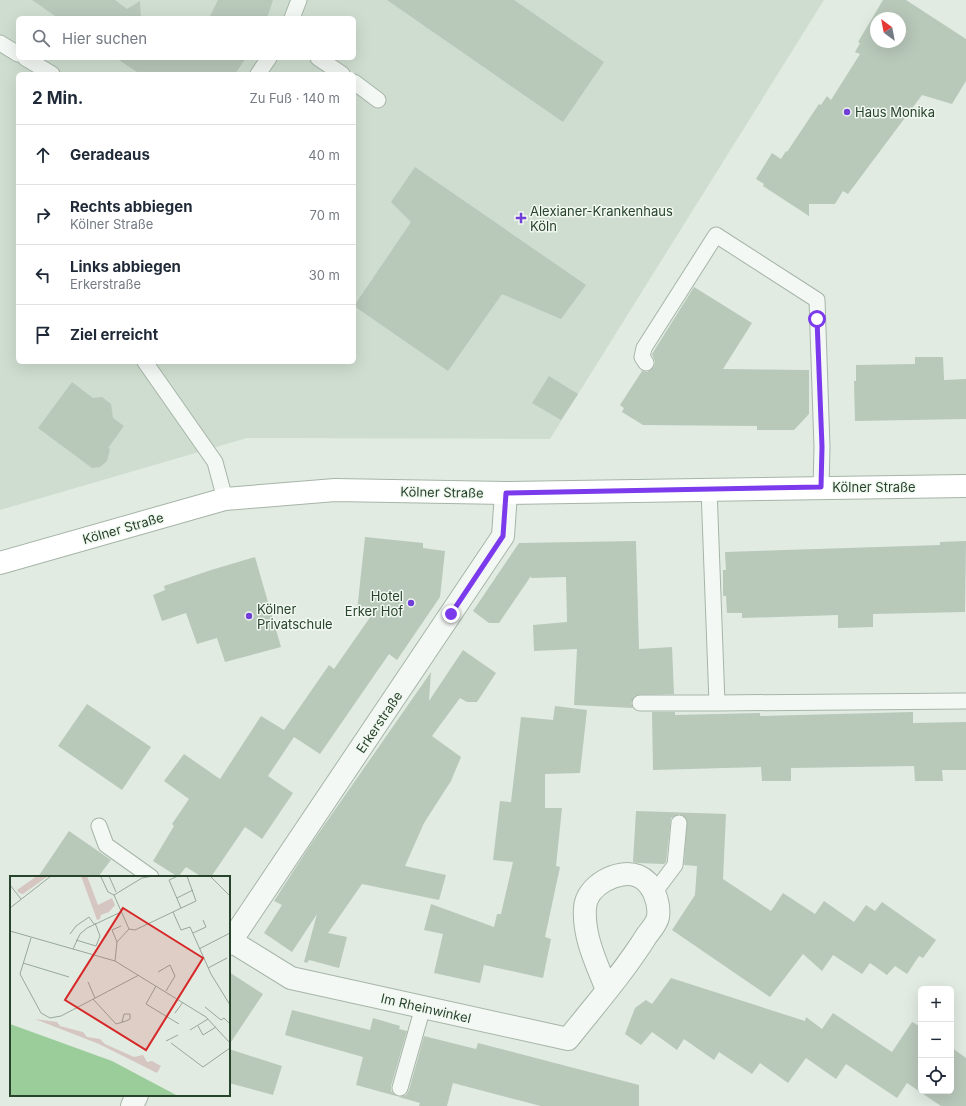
<!DOCTYPE html>
<html lang="de">
<head>
<meta charset="utf-8">
<style>
	:root { --surface:#fff; --page:#f6f6f7; --text:#1f2937; --muted:#747a83; --line:#e0e1e3 }
	body { margin:0; font-family:Inter,sans-serif; background:var(--page); color:var(--text) }
	.controls { position:absolute; right:12px; bottom:12px; display:grid; overflow:hidden; border-radius:6px; box-shadow:0 4px 16px #0002 }
	.controls button { width:36px; height:36px; display:grid; place-items:center; padding:0; border:0; border-bottom:1px solid var(--line); background:var(--surface); color:var(--text); font:20px sans-serif }
	.compass { position:absolute; left:870px; top:12px; width:36px; height:36px; border-radius:50%; background:var(--surface); box-shadow:0 4px 16px #0002; rotate:328deg }
	.stop { position:absolute; width:12px; height:12px; margin:-9px; border:3px solid #7c3aed; border-radius:50%; background:#fff }
	.stop.end { background:#7c3aed; border-color:#fff; box-shadow:0 1px 4px #0008 }
	.list { margin:0; padding:0; list-style:none }
	h2 { display:flex; justify-content:space-between; align-items:center; height:52px; margin:0; padding:0 16px; font-size:17px }
	h2 small { font-size:13px; font-weight:400; color:var(--muted) }
	.list li { display:grid; grid-template-columns:26px 1fr auto; gap:12px; align-items:center; box-sizing:border-box; height:60px; padding:0 16px; border-top:1px solid var(--line) }
	.list b { display:block; font-size:15px; white-space:nowrap }
	.list p { margin:0; font-size:13px; white-space:nowrap; color:var(--muted) }
	.list em { font-size:13px; font-style:normal; color:var(--muted) }
	.icon { flex:none; width:22px; height:22px; fill:none; stroke:currentColor; stroke-width:2; stroke-linecap:round; stroke-linejoin:round }
	.map { position:relative; flex:none; width:966px; height:1106px; overflow:hidden }
	.search { position:absolute; background:var(--surface); box-shadow:0 4px 16px #0002; left:16px; top:16px; width:340px; height:44px; display:flex; align-items:center; gap:10px; box-sizing:border-box; padding:0 14px; border-radius:6px; color:var(--muted); font-size:15px }
	.panel { position:absolute; background:var(--surface); box-shadow:0 4px 16px #0002; left:16px; top:72px; width:340px; height:292px; border-radius:6px }
	.map>svg:first-child { display:block }
	.built { fill:#cfddd0; fill-rule:evenodd }
	.building { fill:#b8c8b9; fill-rule:evenodd }
	.lines { fill:none; stroke-linecap:round; stroke-linejoin:round }
	.lane-casing { stroke:#a6b5a7; stroke-width:17 }
	.street-casing { stroke:#a6b5a7; stroke-width:24 }
	.secondary-casing { stroke:#a6b5a7; stroke-width:24 }
	.lane { stroke:#f4f8f5; stroke-width:15 }
	.street { stroke:#f4f8f5; stroke-width:22 }
	.secondary { stroke:#fff; stroke-width:22 }
	.route { stroke:#7c3aed; stroke-width:5 }
	.poi-dot { fill:#713fd7; stroke:#f1f8f1; stroke-width:1.5 }
	.labels { text-anchor:middle; dominant-baseline:central; stroke-width:3; stroke-linejoin:round; paint-order:stroke }
	.poi-label { font-size:13px; fill:#28432b; stroke:#f1f8f1; text-anchor:start }
	.street-label { font-size:13px; fill:#28432b; stroke:#f1f8f1 }
	.inset-road { fill:none; stroke:#97a899; stroke-width:1 }
	.view { fill:#d62828; fill-opacity:0.15; stroke:#d62828; stroke-width:2 }
	.inset-edge { fill:none; stroke:#28432b; stroke-width:2 }
</style>
</head>
<body>
<div class="map">
<svg width="966" height="1106" viewBox="0 0 966 1106">
	<rect width="100%" height="100%" fill="#e1ebe2"/>
	<path class="built" d="M 0,0 L 824,0 L 550,439 L 247,438 L 0,510 ZM 18,18 L 354,18 L 354,58 L 18,58 ZM 18,74 L 354,74 L 354,362 L 18,362 Z"/>
	<path class="building" d="M 32,0 L 115,0 L 127,9 L 140,1 L 141,18 L 58,18 Z
		M 218,0 L 273,0 L 267,18 L 209,18 Z
		M 387,0 L 514,0 L 604,62 L 563,122 Z
		M 883,0 L 906,0 L 966,39 L 966,81 L 952,104 L 922,95 L 848,194 L 843,191 L 835,204 L 809,204 L 809,216 L 763,186 L 764,184 L 756,179 L 772,153 L 781,159 L 786,151 L 787,152 L 819,104 L 821,105 L 827,96 L 831,100 L 860,54 L 855,52 L 860,43 L 858,42 ZM 876,18 L 900,18 L 900,42 L 876,42 Z
		M 116,58 L 246,58 L 235,74 L 140,74 Z
		M 415,167 L 586,285 L 561,319 L 502,294 L 448,371 L 354,306 L 411,222 L 391,202 Z
		M 694,287 L 752,323 L 723,369 L 809,370 L 809,414 L 794,430 L 757,430 L 757,426 L 643,425 L 622,412 L 624,408 L 620,405 L 642,371 L 647,372 L 654,367 L 655,362 L 652,354 Z
		M 915,357 L 943,357 L 944,380 L 966,379 L 966,419 L 855,421 L 854,381 L 856,381 L 856,365 L 915,364 Z
		M 549,376 L 578,394 L 561,420 L 532,403 Z
		M 72,382 L 93,398 L 102,397 L 111,404 L 113,418 L 124,426 L 108,448 L 110,449 L 107,461 L 100,467 L 92,468 L 38,428 Z
		M 365,537 L 423,543 L 423,548 L 445,551 L 440,597 L 397,660 L 389,654 L 320,754 L 294,737 L 268,776 L 293,793 L 262,839 L 245,827 L 211,877 L 202,877 L 186,867 L 178,877 L 153,861 L 174,826 L 172,824 L 189,799 L 164,781 L 184,754 L 220,779 L 261,716 L 284,730 L 329,665 L 334,669 L 373,613 L 357,611 Z
		M 636,541 L 639,649 L 672,647 L 674,694 L 636,695 L 631,703 L 633,708 L 574,705 L 577,649 L 534,651 L 533,625 L 567,622 L 566,577 L 531,578 L 531,576 L 499,623 L 489,623 L 473,611 L 519,543 Z
		M 966,541 L 965,612 L 873,614 L 873,627 L 838,628 L 838,615 L 742,618 L 742,613 L 727,613 L 726,596 L 723,596 L 723,570 L 726,570 L 725,552 L 940,545 L 940,542 Z
		M 255,557 L 281,647 L 225,662 L 217,638 L 197,644 L 186,613 L 162,621 L 153,595 L 165,590 L 164,586 L 211,570 Z
		M 463,650 L 496,673 L 477,702 L 467,702 L 460,698 L 432,736 L 461,757 L 451,781 L 424,823 L 405,866 L 446,875 L 439,900 L 362,884 L 328,933 L 347,937 L 339,968 L 309,960 L 307,963 L 304,962 L 317,914 L 292,952 L 264,933 L 282,905 L 274,901 L 309,847 L 431,672 L 429,701 Z
		M 87,704 L 151,747 L 122,790 L 58,746 Z
		M 555,706 L 587,710 L 580,773 L 545,774 L 545,808 L 562,808 L 556,866 L 560,867 L 545,937 L 551,939 L 543,978 L 484,965 L 480,983 L 434,973 L 443,934 L 424,930 L 431,904 L 494,927 L 497,914 L 501,914 L 513,862 L 493,860 L 500,801 L 511,802 L 521,717 L 553,720 Z
		M 652,712 L 675,712 L 675,715 L 760,713 L 760,716 L 913,712 L 913,723 L 966,722 L 966,770 L 942,770 L 943,781 L 915,781 L 914,766 L 791,768 L 791,781 L 762,781 L 761,767 L 653,770 Z
		M 636,811 L 726,814 L 723,879 L 771,911 L 783,893 L 815,914 L 824,901 L 854,922 L 866,905 L 875,911 L 882,902 L 936,940 L 923,958 L 919,956 L 907,974 L 895,966 L 887,975 L 870,963 L 862,974 L 833,955 L 822,971 L 803,954 L 770,997 L 672,930 L 695,895 L 697,866 L 684,865 L 687,820 L 679,814 L 671,818 L 666,862 L 664,864 L 638,863 L 633,862 Z
		M 69,831 L 111,860 L 98,877 L 38,877 Z
		M 229,972 L 263,994 L 229,1045 Z
		M 671,978 L 805,1021 L 806,1017 L 822,1029 L 833,1013 L 892,1052 L 912,1022 L 921,1027 L 921,1091 L 951,1091 L 951,1047 L 966,1058 L 966,1106 L 941,1106 L 907,1083 L 897,1098 L 846,1064 L 836,1079 L 806,1058 L 788,1083 L 760,1063 L 752,1074 L 719,1052 L 714,1060 L 684,1039 L 677,1050 L 652,1032 L 641,1045 L 625,1034 L 635,1008 L 646,1000 L 652,1004 Z
		M 292,1010 L 370,1030 L 373,1018 L 400,1026 L 399,1029 L 407,1031 L 391,1086 L 391,1091 L 396,1096 L 356,1085 L 363,1057 L 285,1035 Z
		M 424,1036 L 476,1049 L 478,1043 L 639,1085 L 639,1106 L 541,1106 L 453,1083 L 447,1106 L 419,1106 L 420,1103 L 399,1097 L 406,1095 L 409,1090 Z
		M 229,1049 L 282,1066 L 273,1095 L 229,1083 Z"/>
	<g class="lines">
		<g class="lane-casing">
			<path id="lane" d="M 292,18 L 299,0
				M 0,43 L 18,54
				M 25,58 L 52,74
				M 318,58 L 342,74
				M 258,74 L 269,58
				M 354,82 L 378,100
				M 145,362 L 215,462 L 225,499
				M 646,363 L 642,357 L 644,348 L 716,235 L 817,300 L 822,447 L 821,487
				M 709,489 L 717,703 L 966,701
				M 640,703 L 717,703
				M 99,826 L 106,845 L 151,877
				M 654,893 L 675,865 L 679,823
				M 400,1088 L 423,1007"/>
		</g>
		<g class="street-casing">
			<path id="street" d="M 231,941 L 291,978 L 568,1039 C 595,1005 624,972 647,935 C 651,930 657,923 658,917 C 660,903 653,882 638,876 C 618,868 586,886 585,908 C 583,937 597,964 607,990
				M 229,944 L 503,536 L 506,493
				M 132,1106 L 137,1095"/>
		</g>
		<g class="secondary-casing">
			<path id="secondary" d="M 0,563 L 225,499 L 335,490 L 506,493 L 966,486"/>
		</g>
		<use href="#lane" class="lane"/>
		<use href="#street" class="street"/>
		<use href="#secondary" class="secondary"/>
	</g>
	<g class="lines">
		<path class="route" d="M 451,614 L 503,536 L 506,493 L 821,487 L 822,447 L 817,319"/>
	</g>
	<g class="poi-dot">
		<circle cx="847" cy="112" r="4"/>
		<path d="M519 212h4v4h4v4h-4v4h-4v-4h-4v-4h4z"/>
		<circle cx="411" cy="603" r="4"/>
		<circle cx="249" cy="616" r="4"/>
	</g>
	<g class="labels">
		<g class="poi-label">
			<text x="855" y="112">Haus Monika</text>
			<text x="530" y="211">Alexianer-Krankenhaus<tspan x="530" dy="15">Köln</tspan></text>
			<text x="403" y="596" text-anchor="end">Hotel<tspan x="403" dy="15">Erker Hof</tspan></text>
			<text x="257" y="609">Kölner<tspan x="257" dy="15">Privatschule</tspan></text>
		</g>
		<g class="street-label">
			<text x="874" y="487">Kölner Straße</text>
			<text transform="translate(442 492) rotate(1)">Kölner Straße</text>
			<text transform="translate(123 528) rotate(-16)">Kölner Straße</text>
			<text transform="translate(379 722) rotate(-56)">Erkerstraße</text>
			<text transform="translate(426 1008) rotate(13)">Im Rheinwinkel</text>
		</g>
	</g>
	<g transform="translate(10 876)">
		<rect width="220" height="220" fill="#e1ebe2"/>
		<path d="M 27,0 L 38,0 L 13,18 L 9,17 L 7,14 ZM 71,0 L 77,0 L 88,29 L 102,22 L 105,29 L 99,36 L 91,39 L 90,43 L 87,44 ZM 25,143 L 47,146 L 50,150 L 73,156 L 77,161 L 90,163 L 95,168 L 124,181 L 133,179 L 137,186 L 142,185 L 151,190 L 147,197 L 89,168 Z" fill="#d5c6c1"/>
		<path d="M 0,148 L 102,185 L 168,220 L 0,220 Z" fill="#9acd9a"/>
		<path class="inset-road" d="M 94,0 L 91,1 L 98,16 L 104,19M 99,0 L 106,16M 168,0 L 159,4 L 171,32M 200,0 L 220,20M 0,9 L 11,23M 167,22 L 183,14M 0,32 L 41,0M 163,36 L 171,54 L 180,51 L 201,98 L 220,129M 119,53 L 125,54 L 186,25 L 177,0M 0,55 L 105,85 L 196,141 L 220,167M 183,57 L 196,51 L 193,44M 60,58 L 66,50 L 79,41 L 84,48M 21,62 L 10,98 L 31,137 L 40,142 L 51,140 L 129,99M 66,64 L 86,70 L 90,60 L 85,47M 107,66 L 102,54 L 111,50M 63,73 L 70,58 L 77,52 L 111,36M 189,73 L 220,57M 105,85 L 107,66 L 119,53 L 104,19 L 132,2 L 143,0M 13,87 L 59,101M 198,92 L 217,82M 148,96 L 160,89 L 165,100 L 156,115M 78,106 L 85,122M 146,110 L 136,128 L 169,148M 83,123 L 106,148 L 116,145 L 120,143 L 120,138 L 114,138 L 112,146M 195,131 L 211,144 L 214,142 L 220,148M 165,137 L 173,126M 188,150 L 193,159 L 206,151M 180,154 L 198,143M 156,165 L 168,159M 161,167 L 193,191 L 220,172"/>
		<path class="view" d="M 113,32 L 193,82 L 136,174 L 55,124 Z"/>
		<rect width="220" height="220" class="inset-edge"/>
	</g>
</svg>
<div class="controls">
<button>+</button>
<button>−</button>
<button><svg class="icon" aria-label="locate" viewBox="0 0 24 24"><circle cx="12" cy="12" r="6"/><path d="M12 2v4M12 18v4M2 12h4M18 12h4"/></svg></button>
</div>
<svg class="compass" viewBox="-18 -18 36 36"><path d="M0-13l5 13h-10z" fill="#e53935"/><path d="M0 13l5-13h-10z" fill="#747a83"/></svg>
<div class="stop" style="left:817px;top:319px"></div>
<div class="stop end" style="left:451px;top:614px"></div>
<div class="search"><svg class="icon" aria-label="search" viewBox="0 0 24 24"><circle cx="10" cy="10" r="6"/><path d="M15 15l6 6"/></svg>Hier suchen</div>
<section class="panel">
<h2>2 Min.<small>Zu Fuß · 140 m</small></h2>
<ul class="list">
<li><svg class="icon" aria-label="ahead" viewBox="0 0 24 24"><path d="M12 20V5M6 11l6-6 6 6"/></svg><div><b>Geradeaus</b></div><em>40 m</em></li>
<li><svg class="icon" aria-label="right" viewBox="0 0 24 24"><path d="M7 20v-9h11M14 6l5 5-5 5"/></svg><div><b>Rechts abbiegen</b><p>Kölner Straße</p></div><em>70 m</em></li>
<li><svg class="icon" aria-label="left" viewBox="0 0 24 24"><path d="M17 20v-9H6M10 6l-5 5 5 5"/></svg><div><b>Links abbiegen</b><p>Erkerstraße</p></div><em>30 m</em></li>
<li><svg class="icon" aria-label="arrive" viewBox="0 0 24 24"><path d="M6 21V4h12l-3 4 3 4H6"/></svg><div><b>Ziel erreicht</b></div></li>
</ul>
</section>
</div>
</body>
</html>
